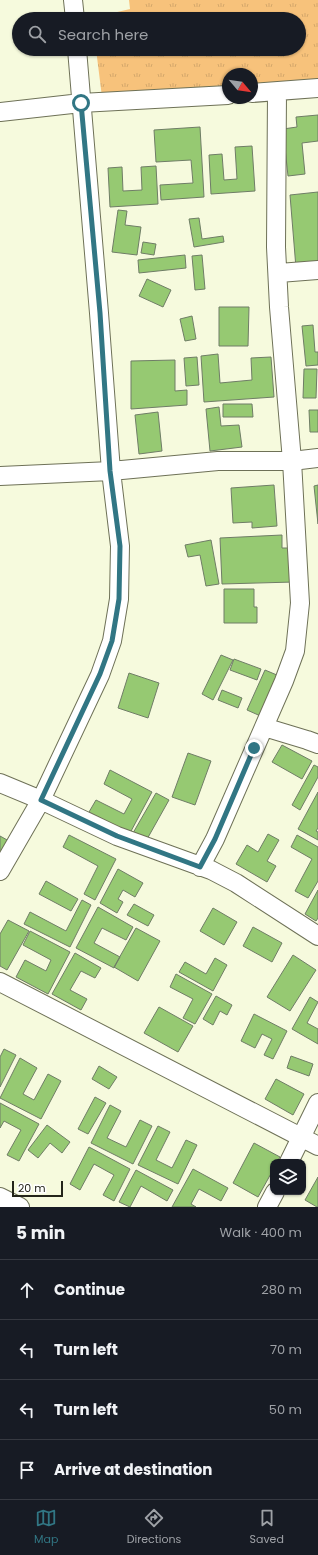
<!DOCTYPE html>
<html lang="en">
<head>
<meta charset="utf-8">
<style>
	:root { --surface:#171b24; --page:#242831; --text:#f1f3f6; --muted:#9ea1a6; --line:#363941; --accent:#317684 }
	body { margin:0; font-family:Poppins,sans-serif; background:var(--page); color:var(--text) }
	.controls { position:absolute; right:12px; bottom:12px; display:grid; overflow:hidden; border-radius:8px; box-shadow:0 1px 3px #0004 }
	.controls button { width:36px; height:36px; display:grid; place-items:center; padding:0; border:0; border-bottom:1px solid var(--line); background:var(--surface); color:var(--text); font:20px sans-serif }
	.compass { position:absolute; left:222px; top:68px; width:36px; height:36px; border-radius:50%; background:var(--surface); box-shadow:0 1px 3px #0004; rotate:119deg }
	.scale { position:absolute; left:12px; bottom:10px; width:51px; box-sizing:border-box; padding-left:4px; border:2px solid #24251a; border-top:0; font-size:11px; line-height:14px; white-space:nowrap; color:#24251a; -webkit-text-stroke:3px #fff; paint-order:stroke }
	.stop { position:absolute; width:12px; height:12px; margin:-9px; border:3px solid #317684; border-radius:50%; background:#fff }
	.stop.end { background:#317684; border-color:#fff; box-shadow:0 1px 4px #0008 }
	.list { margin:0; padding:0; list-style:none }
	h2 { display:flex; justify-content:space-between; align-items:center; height:52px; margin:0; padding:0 16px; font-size:17px }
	h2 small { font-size:13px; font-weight:400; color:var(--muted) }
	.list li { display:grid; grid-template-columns:26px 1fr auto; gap:12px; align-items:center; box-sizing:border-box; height:60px; padding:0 16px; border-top:1px solid var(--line) }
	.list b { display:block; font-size:15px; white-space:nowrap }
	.list em { font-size:13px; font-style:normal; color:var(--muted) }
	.icon { flex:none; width:22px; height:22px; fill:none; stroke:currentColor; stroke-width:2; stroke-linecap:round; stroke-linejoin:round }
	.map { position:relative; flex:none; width:318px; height:1207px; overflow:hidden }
	.search { position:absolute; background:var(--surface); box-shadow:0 1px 3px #0004; left:12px; right:12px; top:12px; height:44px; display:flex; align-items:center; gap:10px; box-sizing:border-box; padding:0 14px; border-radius:22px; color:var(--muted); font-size:15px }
	.sheet { height:292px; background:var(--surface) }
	nav { display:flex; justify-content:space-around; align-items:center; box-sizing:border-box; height:56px; border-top:1px solid var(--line); background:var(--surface); font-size:11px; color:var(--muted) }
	nav a { display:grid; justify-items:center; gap:2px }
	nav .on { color:var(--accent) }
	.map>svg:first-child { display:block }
	.grass { fill:url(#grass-tufts) }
	.building { fill:#96c972; stroke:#6f7d66 }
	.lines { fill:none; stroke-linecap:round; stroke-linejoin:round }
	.street-casing { stroke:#6e7157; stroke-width:20 }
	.street { stroke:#fff; stroke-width:18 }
	.route { stroke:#317684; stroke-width:5 }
</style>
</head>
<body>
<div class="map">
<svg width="318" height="1207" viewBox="0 0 318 1207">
	<defs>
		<pattern id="grass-tufts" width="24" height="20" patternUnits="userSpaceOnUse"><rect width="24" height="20" fill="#f7c27b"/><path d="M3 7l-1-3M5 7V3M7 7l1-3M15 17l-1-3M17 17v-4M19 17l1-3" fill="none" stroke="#d4a76a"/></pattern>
	</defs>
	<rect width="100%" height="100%" fill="#f6fadd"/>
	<path class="grass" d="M 129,0 L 318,0 L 318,86 L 252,92 L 252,74 L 228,74 L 228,94 L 103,105 L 96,49 L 299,49 L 299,19 L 92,19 L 92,18 L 130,9 Z"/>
	<path class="building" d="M 318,115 L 318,141 L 302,143 L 305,174 L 288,176 L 283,129 L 297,127 L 296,117 Z
		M 200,127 L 204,197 L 161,200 L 160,185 L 193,183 L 191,160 L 156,162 L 154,130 Z
		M 252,146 L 255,191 L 211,194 L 209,155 L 222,154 L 224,180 L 237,179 L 235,147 Z
		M 156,166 L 158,204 L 110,207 L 108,168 L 122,167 L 123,191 L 142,190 L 141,167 Z
		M 318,192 L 318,266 L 296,268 L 290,195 Z
		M 118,210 L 127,211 L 125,225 L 141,227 L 137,255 L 112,252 Z
		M 199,218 L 202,239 L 223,236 L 224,242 L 194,247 L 189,219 Z
		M 143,242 L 156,244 L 154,255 L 141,253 Z
		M 185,255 L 186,268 L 139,273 L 138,260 Z
		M 202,255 L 205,289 L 195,290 L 192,256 Z
		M 147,279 L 171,290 L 163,307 L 139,296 Z
		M 219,307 L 249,307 L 248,346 L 219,346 Z
		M 192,316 L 196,339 L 185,341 L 180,319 Z
		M 313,325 L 315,352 L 318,352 L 318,365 L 306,366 L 302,326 Z
		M 218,354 L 220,383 L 252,380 L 251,358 L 271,357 L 274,397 L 204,402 L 201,356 Z
		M 197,357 L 199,385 L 186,386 L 184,358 Z
		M 175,360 L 175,391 L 187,390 L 187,405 L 131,409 L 131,361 Z
		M 304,369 L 317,369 L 316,398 L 303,398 Z
		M 223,404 L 252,404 L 253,417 L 223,417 Z
		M 219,407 L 221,426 L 239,425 L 242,447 L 210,451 L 206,409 Z
		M 309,410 L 318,410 L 318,432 L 310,432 Z
		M 158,412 L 162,451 L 139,454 L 135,415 Z
		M 274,485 L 277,526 L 252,528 L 252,522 L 233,523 L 231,488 Z
		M 318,485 L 318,524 L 314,486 Z
		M 282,535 L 282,548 L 293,548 L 294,582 L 222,584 L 220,538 Z
		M 211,540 L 219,584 L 206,586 L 200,555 L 188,557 L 185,545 Z
		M 224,589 L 254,589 L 254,607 L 257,607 L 257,623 L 224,623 Z
		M 221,655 L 233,660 L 213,700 L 202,694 Z
		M 234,659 L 261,669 L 257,680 L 230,670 Z
		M 265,670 L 284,678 L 265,718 L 247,710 Z
		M 129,673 L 159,683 L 148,718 L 118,708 Z
		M 222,690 L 242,698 L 238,708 L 218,700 Z
		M 282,745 L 312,761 L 302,779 L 272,762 Z
		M 188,753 L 211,761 L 195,805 L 172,797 Z
		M 314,765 L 318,767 L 318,777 L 300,810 L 292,805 Z
		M 110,770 L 152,792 L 130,833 L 89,812 L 96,800 L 124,814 L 132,799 L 104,784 Z
		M 318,792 L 318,828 L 316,831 L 318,832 L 318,840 L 298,829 Z
		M 156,793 L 169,800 L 146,841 L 133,833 Z
		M 268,834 L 279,840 L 267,861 L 276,866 L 267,882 L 236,864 L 247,845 L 258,852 Z
		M 69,835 L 116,859 L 95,900 L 84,894 L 98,866 L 63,847 Z
		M 297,835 L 318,847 L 318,881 L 308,898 L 295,891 L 312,859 L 291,847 Z
		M 0,836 L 9,841 L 0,858 Z
		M 118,869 L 143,883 L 135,897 L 123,890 L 118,899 L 123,902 L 117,913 L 100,903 Z
		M 46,881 L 78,899 L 71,911 L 39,894 Z
		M 318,890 L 318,918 L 316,921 L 305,914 Z
		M 82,900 L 91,905 L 70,947 L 24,924 L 30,912 L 66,931 Z
		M 134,904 L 154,915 L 148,926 L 127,915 Z
		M 98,907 L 133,927 L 126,940 L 102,928 L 94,943 L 120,957 L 114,968 L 76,948 Z
		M 213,908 L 237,922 L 224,945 L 200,931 Z
		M 8,920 L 29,931 L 7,970 L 0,966 L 0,934 Z
		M 253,927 L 282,943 L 272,962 L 243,946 Z
		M 136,928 L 160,941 L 138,981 L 114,967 Z
		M 30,931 L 70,952 L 48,994 L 16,977 L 25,960 L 46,971 L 51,960 L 23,945 Z
		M 75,953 L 101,968 L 95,978 L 81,971 L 70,990 L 87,999 L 81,1010 L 52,994 Z
		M 293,955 L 316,970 L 290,1011 L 267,997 Z
		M 215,958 L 227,965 L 213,991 L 179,972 L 185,962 L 206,974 Z
		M 176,974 L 212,994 L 195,1024 L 183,1018 L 193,999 L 170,987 Z
		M 216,996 L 232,1005 L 227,1015 L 220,1011 L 213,1025 L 203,1019 Z
		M 310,997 L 318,1002 L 307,1023 L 318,1029 L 318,1044 L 292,1029 Z
		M 159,1007 L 193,1026 L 178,1052 L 144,1033 Z
		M 254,1014 L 287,1031 L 273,1059 L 264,1055 L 272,1039 L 262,1034 L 255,1048 L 241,1041 Z
		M 4,1049 L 16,1055 L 0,1087 L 0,1057 Z
		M 291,1056 L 313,1064 L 309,1076 L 287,1068 Z
		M 20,1058 L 37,1068 L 23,1094 L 34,1100 L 48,1074 L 61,1081 L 41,1119 L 0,1098 Z
		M 99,1066 L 117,1077 L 109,1089 L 92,1079 Z
		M 276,1079 L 304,1094 L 293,1115 L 265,1099 Z
		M 95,1097 L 106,1103 L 88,1134 L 78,1129 Z
		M 0,1103 L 39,1124 L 19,1161 L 7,1155 L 21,1130 L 4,1121 L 0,1128 Z
		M 110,1105 L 121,1111 L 107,1138 L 126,1147 L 140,1120 L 152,1126 L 133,1164 L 91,1143 Z
		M 47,1125 L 70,1142 L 62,1153 L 50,1143 L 38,1158 L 28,1150 Z
		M 158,1126 L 170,1132 L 156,1160 L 172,1168 L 186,1140 L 197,1145 L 178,1184 L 138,1165 Z
		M 254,1143 L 280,1157 L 277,1162 L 273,1162 L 273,1170 L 258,1197 L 233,1183 Z
		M 89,1147 L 130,1169 L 114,1201 L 103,1195 L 114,1175 L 94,1164 L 80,1190 L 70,1184 Z
		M 193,1169 L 228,1188 L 221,1201 L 199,1189 L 191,1204 L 196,1207 L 172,1207 Z
		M 136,1170 L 173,1190 L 167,1201 L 141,1186 L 130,1207 L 119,1202 Z
		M 318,1177 L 318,1207 L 317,1207 L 305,1200 Z"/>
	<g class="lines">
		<g class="street-casing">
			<path id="street" d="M 73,0 L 75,19
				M 252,93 L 318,88
				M 0,112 L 81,103 L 228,95
				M 279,273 L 318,270
				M 0,476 L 111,471 L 218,461 L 292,461 L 318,458
				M 264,727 L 307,740 L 318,744
				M 0,783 L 41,800 L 117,836 L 211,870 L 236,883 L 318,936
				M 200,867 L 215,839 L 284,681 L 295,651 L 300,603 L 292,461 L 279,307 L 276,247 L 277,92
				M 0,871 L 41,800 L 100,675 L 112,641 L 119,599 L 120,546 L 111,471 L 99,313 L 77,49
				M 0,982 L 318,1146
				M 289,1162 L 318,1103
				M 0,1197 L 20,1207
				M 267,1207 L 275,1192"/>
		</g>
		<use href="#street" class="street"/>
	</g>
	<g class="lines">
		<path class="route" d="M 81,103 L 100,313 L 110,471 L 120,546 L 119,599 L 112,641 L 100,674 L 41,800 L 117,836 L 200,867 L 215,839 L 254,748"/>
	</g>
</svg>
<div class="controls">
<button><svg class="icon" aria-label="layers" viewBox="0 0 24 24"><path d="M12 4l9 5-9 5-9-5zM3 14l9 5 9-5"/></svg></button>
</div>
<svg class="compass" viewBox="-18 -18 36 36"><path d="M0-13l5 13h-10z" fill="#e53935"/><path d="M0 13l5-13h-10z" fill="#9ea1a6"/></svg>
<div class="scale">20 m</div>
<div class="stop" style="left:81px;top:103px"></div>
<div class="stop end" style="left:254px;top:748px"></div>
<div class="search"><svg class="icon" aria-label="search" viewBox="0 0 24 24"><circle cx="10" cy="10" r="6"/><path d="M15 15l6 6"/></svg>Search here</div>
</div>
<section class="sheet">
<h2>5 min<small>Walk · 400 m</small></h2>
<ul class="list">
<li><svg class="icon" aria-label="ahead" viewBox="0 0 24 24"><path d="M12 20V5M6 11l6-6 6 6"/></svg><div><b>Continue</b></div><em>280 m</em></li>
<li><svg class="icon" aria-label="left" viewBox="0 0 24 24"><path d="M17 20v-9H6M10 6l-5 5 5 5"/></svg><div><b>Turn left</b></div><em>70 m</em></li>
<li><svg class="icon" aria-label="left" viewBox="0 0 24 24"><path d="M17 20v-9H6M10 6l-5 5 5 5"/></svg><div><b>Turn left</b></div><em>50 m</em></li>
<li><svg class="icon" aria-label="arrive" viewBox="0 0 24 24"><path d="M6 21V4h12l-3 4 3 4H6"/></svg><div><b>Arrive at destination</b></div></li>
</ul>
</section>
<nav>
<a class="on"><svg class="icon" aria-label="map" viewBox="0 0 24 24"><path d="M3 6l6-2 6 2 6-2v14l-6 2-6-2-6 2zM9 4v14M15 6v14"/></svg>Map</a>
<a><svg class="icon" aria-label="directions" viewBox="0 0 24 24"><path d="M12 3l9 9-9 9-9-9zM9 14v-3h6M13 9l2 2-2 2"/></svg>Directions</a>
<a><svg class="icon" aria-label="saved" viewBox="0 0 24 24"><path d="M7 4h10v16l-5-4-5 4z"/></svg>Saved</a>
</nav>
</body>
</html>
